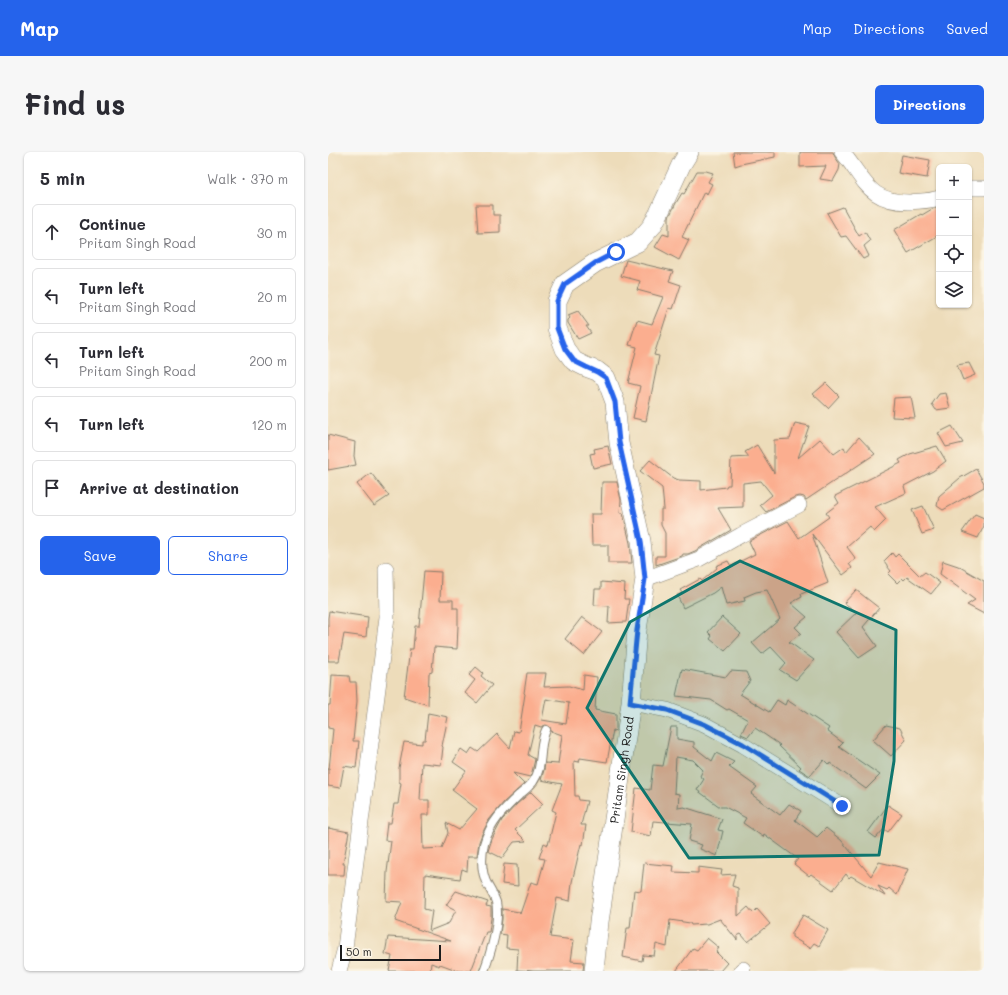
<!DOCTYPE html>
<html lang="en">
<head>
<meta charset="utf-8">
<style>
	:root { --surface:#fff; --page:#f7f7f7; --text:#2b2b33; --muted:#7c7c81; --line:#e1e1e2; --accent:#2563eb }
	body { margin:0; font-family:Mali,sans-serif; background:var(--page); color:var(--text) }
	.controls { position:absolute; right:12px; top:12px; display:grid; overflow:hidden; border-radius:6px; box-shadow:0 1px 3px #0004 }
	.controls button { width:36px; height:36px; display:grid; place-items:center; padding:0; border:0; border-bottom:1px solid var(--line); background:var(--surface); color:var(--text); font:20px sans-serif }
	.scale { position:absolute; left:12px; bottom:10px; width:101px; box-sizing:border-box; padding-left:4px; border:2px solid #1c1c1c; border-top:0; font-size:11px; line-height:14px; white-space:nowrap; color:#1c1c1c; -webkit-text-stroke:3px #fcf5e5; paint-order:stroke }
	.stop { position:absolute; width:12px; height:12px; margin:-9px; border:3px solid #2563eb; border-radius:50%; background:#fff }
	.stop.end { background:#2563eb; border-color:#fff; box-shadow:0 1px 4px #0008 }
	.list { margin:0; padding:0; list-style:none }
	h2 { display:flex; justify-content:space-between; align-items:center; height:52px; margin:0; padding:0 16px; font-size:17px }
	h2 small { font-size:13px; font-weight:400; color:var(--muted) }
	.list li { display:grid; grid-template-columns:26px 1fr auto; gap:12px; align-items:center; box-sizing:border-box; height:56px; margin:0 8px 8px; padding:0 8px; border:1px solid var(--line); border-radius:6px }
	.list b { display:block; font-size:15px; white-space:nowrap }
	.list p { margin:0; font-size:13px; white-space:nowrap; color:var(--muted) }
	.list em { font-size:13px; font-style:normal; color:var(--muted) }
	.actions { display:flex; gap:8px; padding:12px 16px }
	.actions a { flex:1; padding:9px 0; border:1px solid var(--accent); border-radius:6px; text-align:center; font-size:14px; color:var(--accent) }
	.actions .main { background:var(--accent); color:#fff }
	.icon { flex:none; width:22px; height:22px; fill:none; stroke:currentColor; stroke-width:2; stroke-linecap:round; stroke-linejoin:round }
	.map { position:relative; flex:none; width:656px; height:819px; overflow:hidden; border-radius:6px }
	header { display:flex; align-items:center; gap:24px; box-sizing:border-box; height:56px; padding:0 20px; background:var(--accent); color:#fff }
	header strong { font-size:19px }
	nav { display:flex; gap:22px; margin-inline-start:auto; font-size:14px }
	.intro { display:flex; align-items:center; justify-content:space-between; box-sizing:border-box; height:96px; padding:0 24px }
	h1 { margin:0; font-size:28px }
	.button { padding:10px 18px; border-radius:6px; background:var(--accent); color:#fff; font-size:14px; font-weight:700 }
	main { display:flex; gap:24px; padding:0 24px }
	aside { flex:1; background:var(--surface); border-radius:6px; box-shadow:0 1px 3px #0004 }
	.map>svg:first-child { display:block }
	.building { fill:#fbae8f; fill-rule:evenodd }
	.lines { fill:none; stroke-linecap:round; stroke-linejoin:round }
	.service-casing { stroke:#847c6b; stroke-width:10 }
	.minor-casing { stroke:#847c6b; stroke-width:16 }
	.tertiary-casing { stroke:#847c6b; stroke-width:20 }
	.service { stroke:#fff; stroke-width:8 }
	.minor { stroke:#fff; stroke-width:15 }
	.tertiary { stroke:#fff; stroke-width:19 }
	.route { stroke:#2563eb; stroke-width:5 }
	.marked { fill:#0f766e; fill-opacity:0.2; stroke:#0f766e; stroke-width:3; stroke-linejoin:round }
	.labels { text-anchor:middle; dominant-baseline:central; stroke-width:3; stroke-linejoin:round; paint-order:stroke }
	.street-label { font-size:12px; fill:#1c1c1c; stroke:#fcf5e5 }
</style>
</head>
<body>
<header>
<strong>Map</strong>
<nav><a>Map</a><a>Directions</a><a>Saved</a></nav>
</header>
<div class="intro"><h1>Find us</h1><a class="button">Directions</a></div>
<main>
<aside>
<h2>5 min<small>Walk · 370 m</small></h2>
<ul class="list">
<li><svg class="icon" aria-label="ahead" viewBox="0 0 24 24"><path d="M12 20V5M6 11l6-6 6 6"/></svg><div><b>Continue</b><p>Pritam Singh Road</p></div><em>30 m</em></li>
<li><svg class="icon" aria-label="left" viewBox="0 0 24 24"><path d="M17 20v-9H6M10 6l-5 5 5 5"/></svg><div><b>Turn left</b><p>Pritam Singh Road</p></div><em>20 m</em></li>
<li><svg class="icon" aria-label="left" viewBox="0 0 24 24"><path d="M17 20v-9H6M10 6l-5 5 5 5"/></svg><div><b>Turn left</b><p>Pritam Singh Road</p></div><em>200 m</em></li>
<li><svg class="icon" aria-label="left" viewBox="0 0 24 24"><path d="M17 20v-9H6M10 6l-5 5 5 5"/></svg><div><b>Turn left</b></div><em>120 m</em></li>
<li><svg class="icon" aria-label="arrive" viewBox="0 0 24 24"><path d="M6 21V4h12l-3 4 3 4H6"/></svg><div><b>Arrive at destination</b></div></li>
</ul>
<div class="actions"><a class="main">Save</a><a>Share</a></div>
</aside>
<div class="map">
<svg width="656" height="819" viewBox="0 0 656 819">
	<rect width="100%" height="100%" fill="#fcf5e5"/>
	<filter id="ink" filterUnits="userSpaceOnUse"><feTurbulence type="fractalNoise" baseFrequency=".025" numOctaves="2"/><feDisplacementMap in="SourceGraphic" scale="8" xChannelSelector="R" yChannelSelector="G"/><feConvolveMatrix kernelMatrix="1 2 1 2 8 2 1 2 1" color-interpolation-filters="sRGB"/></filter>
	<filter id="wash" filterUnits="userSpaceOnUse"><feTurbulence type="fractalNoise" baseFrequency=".012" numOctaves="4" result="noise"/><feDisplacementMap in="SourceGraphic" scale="16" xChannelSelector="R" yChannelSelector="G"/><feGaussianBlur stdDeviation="0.9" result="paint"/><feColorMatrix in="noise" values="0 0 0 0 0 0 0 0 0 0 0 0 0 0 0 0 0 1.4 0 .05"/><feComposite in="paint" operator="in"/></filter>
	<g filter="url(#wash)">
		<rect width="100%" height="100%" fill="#eddcba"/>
		<g id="blocks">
			<path class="building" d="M 405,0 L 447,0 L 447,5 L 413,12 L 407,14 Z
				M 472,0 L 505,0 L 507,5 L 512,12 L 511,18 L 505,29 L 492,27 L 498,14 L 472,15 Z
				M 574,3 L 602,8 L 599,26 L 570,21 Z
				M 369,19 L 378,19 L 385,21 L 380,30 L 384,32 L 379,42 L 376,40 L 354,85 L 361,88 L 351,108 L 327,95 L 335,82 L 341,84 L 341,65 L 348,51 L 354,41 L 356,42 Z
				M 148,53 L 165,53 L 165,63 L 172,63 L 172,80 L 150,81 Z
				M 515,55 L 531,84 L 537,80 L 542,89 L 536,94 L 541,104 L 535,107 L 518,84 L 513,85 L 499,61 Z
				M 611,55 L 611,83 L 580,101 L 566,78 L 593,62 L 594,63 L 604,57 Z
				M 298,108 L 345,119 L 341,129 L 353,133 L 345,157 L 341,156 L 326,203 L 331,204 L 318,269 L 305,266 L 312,234 L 300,231 L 309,195 L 301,193 L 309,168 L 324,172 L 335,145 L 309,138 L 312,129 L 293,124 Z
				M 250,159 L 261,174 L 258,174 L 263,181 L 250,187 L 240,171 L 240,168 L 242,166 L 240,163 Z
				M 641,211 L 647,223 L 635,228 L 629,213 Z
				M 498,231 L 511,244 L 500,256 L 485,242 Z
				M 618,241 L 622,256 L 608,258 L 604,252 L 611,242 Z
				M 583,245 L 587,266 L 564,265 L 566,246 Z
				M 467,271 L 481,274 L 470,306 L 492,287 L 506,302 L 516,295 L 518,300 L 531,285 L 547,302 L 478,348 L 476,345 L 472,344 L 467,345 L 438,360 L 432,353 L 444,343 L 433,329 L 415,331 L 415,355 L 390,356 L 403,378 L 367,399 L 360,402 L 355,402 L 354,404 L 328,413 L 328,404 L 337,404 L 337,381 L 333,373 L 333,357 L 336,357 L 334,336 L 312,319 L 322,308 L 345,326 L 351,328 L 373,329 L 373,338 L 398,335 L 399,333 L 402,333 L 403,306 L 421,305 L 417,300 L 429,293 L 446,321 L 446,288 L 462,287 Z
				M 624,274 L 635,291 L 618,295 L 610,281 Z
				M 0,283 L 27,290 L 26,304 L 28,313 L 0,318 Z
				M 280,294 L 284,312 L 265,316 L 262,302 L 267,301 L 266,297 Z
				M 609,294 L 618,309 L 605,319 L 576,334 L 578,341 L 547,355 L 558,368 L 546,380 L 542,375 L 519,395 L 528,407 L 521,412 L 524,416 L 515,423 L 484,382 L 500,431 L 473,442 L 474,445 L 463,451 L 479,465 L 467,475 L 473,481 L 461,490 L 486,508 L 468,528 L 452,518 L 458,511 L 443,495 L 434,502 L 424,491 L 452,467 L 439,438 L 428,440 L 416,445 L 417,449 L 398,453 L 393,435 L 385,441 L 355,456 L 349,443 L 354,441 L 352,438 L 372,427 L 374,429 L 389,416 L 388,414 L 400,409 L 403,414 L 427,402 L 421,389 L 460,369 L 471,386 L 501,365 L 498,361 L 511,351 L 507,344 L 573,311 L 571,308 L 582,302 Z
				M 648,317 L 656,331 L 656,335 L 615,358 L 609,354 L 611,344 L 632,326 Z
				M 43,321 L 61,344 L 46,354 L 29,332 Z
				M 274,330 L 289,330 L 293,348 L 292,361 L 295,361 L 302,391 L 304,411 L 280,411 L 280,393 L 264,393 L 263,362 L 273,362 Z
				M 595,354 L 606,378 L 594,382 L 584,358 Z
				M 647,362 L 656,366 L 656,374 L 650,386 L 634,380 Z
				M 564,401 L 567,405 L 570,402 L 592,424 L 597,420 L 612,431 L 603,442 L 579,425 L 576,428 L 574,426 L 569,431 L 560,422 L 563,419 L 559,414 L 559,413 L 556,409 Z
				M 615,409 L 630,414 L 656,429 L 656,462 L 639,453 L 647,448 L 612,422 Z
				M 96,419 L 113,420 L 112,448 L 125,448 L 125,456 L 130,456 L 130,473 L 129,497 L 106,495 L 104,520 L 101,521 L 100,553 L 76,545 L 82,497 L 85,497 L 87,474 L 91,474 Z
				M 273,430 L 297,432 L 296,447 L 301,447 L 298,470 L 280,471 L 281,454 L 266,453 L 267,437 L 273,437 Z
				M 528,438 L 551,456 L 535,475 L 549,494 L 531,506 L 508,480 L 529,460 L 516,451 Z
				M 1,459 L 40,465 L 38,485 L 16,482 L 11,509 L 0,509 L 0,466 Z
				M 254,465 L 274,480 L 256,503 L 237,487 Z
				M 394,465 L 413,482 L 397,499 L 382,487 L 384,484 L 380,480 Z
				M 148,515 L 155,521 L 153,524 L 164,533 L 149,551 L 137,541 L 147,528 L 141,523 Z
				M 354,517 L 398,525 L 403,519 L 418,520 L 422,529 L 412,542 L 441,560 L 449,548 L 457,553 L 459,548 L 501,576 L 499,579 L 515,591 L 511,595 L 552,623 L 538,637 L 502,611 L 501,613 L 496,608 L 482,624 L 471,617 L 473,615 L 451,594 L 452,593 L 427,576 L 420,585 L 413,582 L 420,568 L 401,557 L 399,558 L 383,548 L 348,544 Z
				M 199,521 L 218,521 L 216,535 L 241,534 L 255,538 L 256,523 L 269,525 L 267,558 L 288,562 L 288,579 L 285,578 L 279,610 L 252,606 L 251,610 L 246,609 L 247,644 L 250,644 L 251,648 L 259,649 L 253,673 L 258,673 L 255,693 L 253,692 L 244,730 L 242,749 L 229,746 L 222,785 L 246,788 L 243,809 L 256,810 L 255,819 L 206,819 L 189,818 L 190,797 L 178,796 L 179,783 L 172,782 L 174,767 L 174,757 L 191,760 L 192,762 L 203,730 L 210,732 L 217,707 L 211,706 L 216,691 L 220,693 L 228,660 L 224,658 L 234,632 L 213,628 L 216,618 L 217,611 L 230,612 L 234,583 L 223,579 L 222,575 L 218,573 L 213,575 L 207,573 L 200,603 L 207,607 L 205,616 L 203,623 L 202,625 L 185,621 L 196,632 L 176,650 L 161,668 L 154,682 L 151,690 L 149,704 L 140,704 L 139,719 L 134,717 L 132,727 L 97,722 L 96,757 L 104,759 L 101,779 L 121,771 L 128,758 L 118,753 L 128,739 L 160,750 L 158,754 L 163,755 L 163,766 L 161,780 L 158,780 L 143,819 L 131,819 L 112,812 L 111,814 L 103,811 L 102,819 L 61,819 L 64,804 L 57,802 L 60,785 L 123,789 L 67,769 L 74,750 L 58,749 L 59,720 L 63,689 L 57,688 L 59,671 L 63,671 L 66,652 L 70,652 L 73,631 L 71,630 L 71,616 L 76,590 L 94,592 L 94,588 L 97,588 L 100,561 L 120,565 L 114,594 L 115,595 L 113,613 L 94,611 L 92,648 L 101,648 L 101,663 L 94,663 L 95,697 L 114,696 L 120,681 L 118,671 L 131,678 L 149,657 L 124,638 L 138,619 L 125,610 L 133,597 L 140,602 L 144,596 L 150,600 L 169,582 L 182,596 L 186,579 L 191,580 L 197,542 L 196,541 ZM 218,547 L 241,551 L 238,572 L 214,568 Z
				M 4,523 L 21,524 L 22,530 L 28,530 L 29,549 L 25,589 L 31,589 L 28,616 L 16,614 L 12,636 L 0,634 L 0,617 L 1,617 L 5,577 L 0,576 L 0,553 L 2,553 Z
				M 558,573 L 572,576 L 578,588 L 563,604 L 545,588 Z
				M 343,575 L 349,575 L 349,587 L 366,590 L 366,595 L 384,609 L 388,601 L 406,610 L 401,615 L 429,635 L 423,642 L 452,663 L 461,652 L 473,659 L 467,668 L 489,685 L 498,676 L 513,688 L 543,724 L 551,710 L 580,717 L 569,743 L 561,736 L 559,738 L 550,734 L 557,744 L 523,724 L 521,726 L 518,722 L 505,738 L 483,722 L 481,724 L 466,712 L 470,707 L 436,682 L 435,685 L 415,671 L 418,666 L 397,655 L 392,655 L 369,638 L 376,627 L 372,624 L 375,618 L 365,608 L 348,605 L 346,641 L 351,642 L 350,656 L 356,655 L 394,667 L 390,678 L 395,679 L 389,704 L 372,697 L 374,693 L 361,689 L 364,672 L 325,669 L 323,684 L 303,680 L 308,636 L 322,638 L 325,613 L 335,614 Z
				M 203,640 L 215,652 L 187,678 L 198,689 L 186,690 L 174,706 L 160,699 L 164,687 L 174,668 L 189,652 Z
				M 560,653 L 574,662 L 560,680 L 556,677 L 548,686 L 540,680 Z
				M 0,676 L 21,680 L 15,712 L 17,712 L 16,723 L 0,723 Z
				M 316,711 L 346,714 L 345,720 L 370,721 L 370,715 L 394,718 L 393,723 L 407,722 L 404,734 L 410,736 L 410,764 L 420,755 L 425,761 L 429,757 L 442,772 L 420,790 L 413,782 L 409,784 L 409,788 L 392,767 L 379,772 L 363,773 L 362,771 L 342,768 L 339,795 L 328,792 L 326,804 L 315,803 L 314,809 L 295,805 L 299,776 L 302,776 L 306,738 L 313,739 Z
				M 176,712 L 189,713 L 190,734 L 174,732 Z
				M 475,763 L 500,778 L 491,794 L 486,791 L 482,796 L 464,785 L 464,781 Z
				M 379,786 L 391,796 L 388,800 L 399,811 L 392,819 L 348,819 L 365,796 L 369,798 Z"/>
		</g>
	</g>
	<g filter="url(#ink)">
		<use href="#blocks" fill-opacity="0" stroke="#847c6b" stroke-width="1"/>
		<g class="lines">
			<g class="service-casing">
				<path id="service" d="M 156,819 C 163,800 172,770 168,750 C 166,744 163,739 160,734 C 153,721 153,706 156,692 C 162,671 176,657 191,643 C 196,639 201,635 205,630 C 213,619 212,606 214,592 C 215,587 216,582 218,578"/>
			</g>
			<g class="minor-casing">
				<path id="minor" d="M 514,0 C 537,27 540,51 583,50 C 592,49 603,49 611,46
					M 641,36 L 656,36
					M 317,427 L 371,407 L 413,383 L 471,353
					M 303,551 L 339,558 L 376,572 L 415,593 L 514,654
					M 11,819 L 17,796 L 59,465 L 58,417
					M 413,819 L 415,817"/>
			</g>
			<g class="tertiary-casing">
				<g id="tertiary">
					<path id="s1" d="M 266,819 L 271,770 L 303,551 L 309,478 L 317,427 L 313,389 L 291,291 L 287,250 L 278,226 L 269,219 L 258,215 L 246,209 L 237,197 L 229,176 L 229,149 L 237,132 L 267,111 L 310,90 L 324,74 L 331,61 L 353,13 L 361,0"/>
				</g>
			</g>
			<use href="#service" class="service"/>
			<use href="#minor" class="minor"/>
			<use href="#tertiary" class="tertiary"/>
		</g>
	</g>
	<g class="lines" filter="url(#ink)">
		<path class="route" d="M 288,100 L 267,111 L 237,132 L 229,149 L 229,176 L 237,197 L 246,209 L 258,215 L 269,220 L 278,226 L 287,250 L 291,290 L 313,389 L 317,427 L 309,478 L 302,551 L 339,558 L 376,572 L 415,592 L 514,654"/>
	</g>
	<path class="marked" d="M 412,409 L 568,478 L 566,609 L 551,703 L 361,706 L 259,556 L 302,470 Z"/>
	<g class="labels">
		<g class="street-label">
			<text stroke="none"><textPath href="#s1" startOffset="203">Pritam Singh Road</textPath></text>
		</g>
	</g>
</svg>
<div class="controls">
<button>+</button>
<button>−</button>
<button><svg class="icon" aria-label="locate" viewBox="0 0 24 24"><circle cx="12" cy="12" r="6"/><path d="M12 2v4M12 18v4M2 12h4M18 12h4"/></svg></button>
<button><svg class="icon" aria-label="layers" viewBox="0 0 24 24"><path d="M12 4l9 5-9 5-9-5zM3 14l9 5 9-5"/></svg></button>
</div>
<div class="scale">50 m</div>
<div class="stop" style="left:288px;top:100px"></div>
<div class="stop end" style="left:514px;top:654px"></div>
</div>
</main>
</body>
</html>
